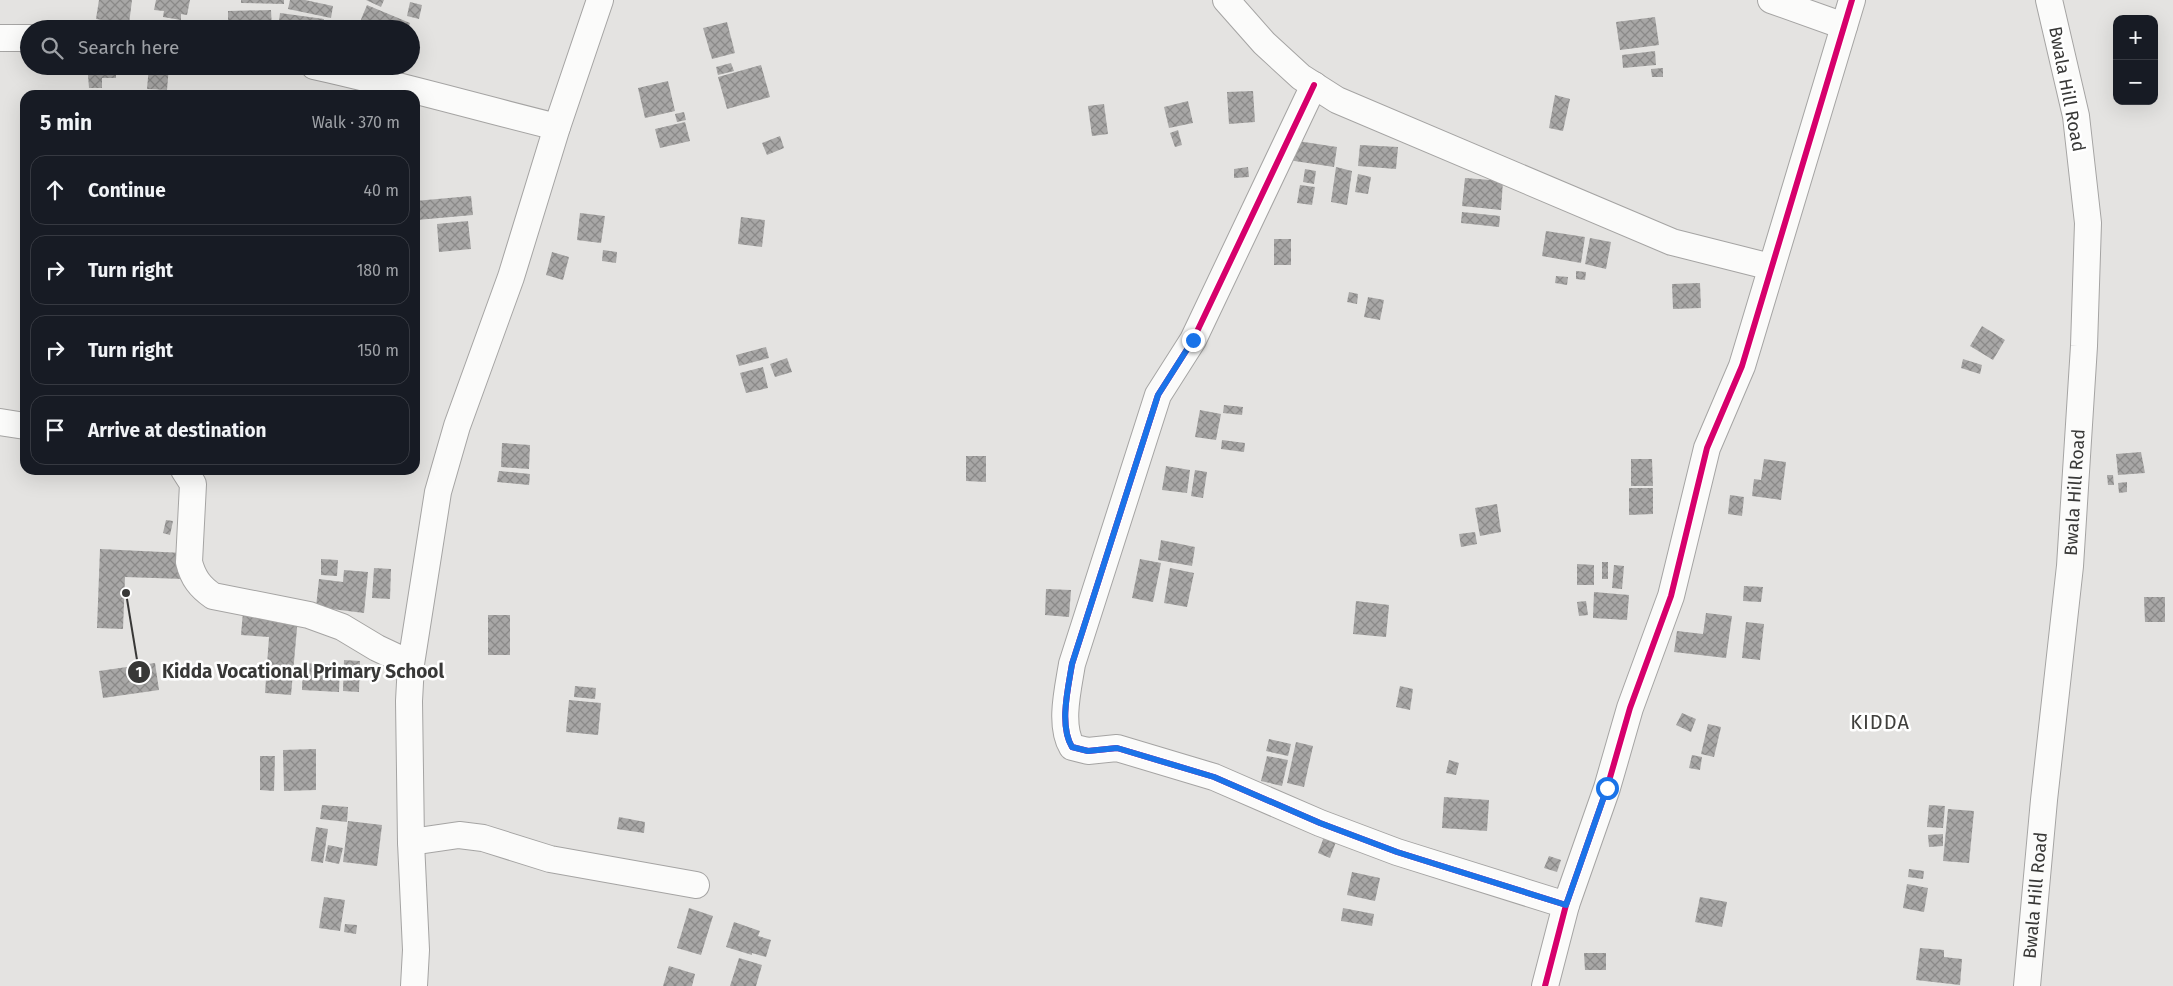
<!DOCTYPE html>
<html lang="en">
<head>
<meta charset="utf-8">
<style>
	:root { --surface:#171b24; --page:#242831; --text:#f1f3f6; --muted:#9ea1a6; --line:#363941 }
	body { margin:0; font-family:"Fira Sans",sans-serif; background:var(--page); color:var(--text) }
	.controls { position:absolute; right:15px; top:15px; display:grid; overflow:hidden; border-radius:10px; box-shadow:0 5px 20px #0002 }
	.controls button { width:45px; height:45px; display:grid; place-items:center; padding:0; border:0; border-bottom:1px solid var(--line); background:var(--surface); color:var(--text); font:25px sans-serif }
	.stop { position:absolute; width:15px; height:15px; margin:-11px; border:4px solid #1a73e8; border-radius:50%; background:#fff }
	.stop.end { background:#1a73e8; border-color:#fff; box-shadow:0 1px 5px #0008 }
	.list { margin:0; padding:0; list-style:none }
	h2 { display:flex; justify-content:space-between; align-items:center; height:65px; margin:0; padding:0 20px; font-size:21px }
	h2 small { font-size:16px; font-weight:400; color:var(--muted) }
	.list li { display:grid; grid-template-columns:32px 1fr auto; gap:15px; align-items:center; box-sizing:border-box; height:70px; margin:0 10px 10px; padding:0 10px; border:1px solid var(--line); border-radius:15px }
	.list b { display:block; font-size:19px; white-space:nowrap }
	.list em { font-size:16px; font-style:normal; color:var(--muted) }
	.icon { flex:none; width:28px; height:28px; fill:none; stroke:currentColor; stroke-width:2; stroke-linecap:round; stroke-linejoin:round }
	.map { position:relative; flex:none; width:2173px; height:986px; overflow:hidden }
	.search { position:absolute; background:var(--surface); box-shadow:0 5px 20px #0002; left:20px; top:20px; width:400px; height:55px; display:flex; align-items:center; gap:12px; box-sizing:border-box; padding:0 18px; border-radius:28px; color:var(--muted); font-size:19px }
	.panel { position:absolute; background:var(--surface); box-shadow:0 5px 20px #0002; left:20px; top:90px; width:400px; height:385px; border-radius:15px }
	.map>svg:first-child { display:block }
	.building { fill:url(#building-cross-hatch) }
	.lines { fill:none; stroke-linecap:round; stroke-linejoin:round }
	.minor-casing { stroke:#a5a4a3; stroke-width:28 }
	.minor { stroke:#fbfbfa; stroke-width:26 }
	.cycleway-casing { stroke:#fff; stroke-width:9 }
	.cycleway { stroke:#d6006c; stroke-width:6 }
	.route { stroke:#1a73e8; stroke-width:6 }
	.labels { text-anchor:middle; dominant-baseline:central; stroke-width:5; stroke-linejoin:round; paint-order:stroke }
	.street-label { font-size:18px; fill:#383837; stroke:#fff }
	.quarter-label { font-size:20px; letter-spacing:1px; fill:#41403d; stroke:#fff }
	.leader { fill:none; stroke:#383837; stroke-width:2 }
	.callout-dot { fill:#383837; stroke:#fff; stroke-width:2 }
	.mark-label { font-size:15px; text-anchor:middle; font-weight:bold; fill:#fff }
	.callout-label { font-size:19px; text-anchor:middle; font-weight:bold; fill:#383837; stroke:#fff; stroke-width:5; stroke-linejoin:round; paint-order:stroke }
</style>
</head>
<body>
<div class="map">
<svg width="2173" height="986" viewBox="0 0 2173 986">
	<defs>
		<pattern id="building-cross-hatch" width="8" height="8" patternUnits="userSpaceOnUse" patternTransform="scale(1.25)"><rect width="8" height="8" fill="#a8a7a6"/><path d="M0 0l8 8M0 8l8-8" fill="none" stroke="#8a8988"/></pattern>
	</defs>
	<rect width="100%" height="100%" fill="#e4e3e1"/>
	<path class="building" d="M 99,0 L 132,0 L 129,24 L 96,19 Z
		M 156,0 L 190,0 L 187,15 L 181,14 L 181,20 L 163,17 L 164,11 L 154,10 Z
		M 241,0 L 284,0 L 284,4 L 241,3 Z
		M 290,0 L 305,0 L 333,6 L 331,18 L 288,9 Z
		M 366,0 L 384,0 L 381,7 Z
		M 410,2 L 422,5 L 419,19 L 407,16 Z
		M 367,5 L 410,23 L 408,29 L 357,29 Z
		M 271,10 L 272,29 L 228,29 L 228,11 Z
		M 280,13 L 324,19 L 323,29 L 278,29 Z
		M 1655,17 L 1659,45 L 1620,50 L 1616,22 Z
		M 727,22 L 735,53 L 712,59 L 703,28 Z
		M 1655,51 L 1656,65 L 1623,68 L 1622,55 Z
		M 731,63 L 734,71 L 718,75 L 716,67 Z
		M 761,65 L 770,97 L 727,109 L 718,77 Z
		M 95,66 L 116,66 L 116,78 L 102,78 L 102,88 L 89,88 L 88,75 L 95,75 Z
		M 149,66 L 169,66 L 167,90 L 147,89 Z
		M 1663,68 L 1663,77 L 1652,77 L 1651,69 Z
		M 668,81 L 675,111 L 645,118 L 638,88 Z
		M 1253,91 L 1255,122 L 1229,124 L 1227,92 Z
		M 1555,95 L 1570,99 L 1563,131 L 1549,128 Z
		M 1188,101 L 1193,123 L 1169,128 L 1164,107 Z
		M 1104,104 L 1108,134 L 1092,136 L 1088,106 Z
		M 684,112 L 686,120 L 677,122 L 675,114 Z
		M 685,122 L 690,141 L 660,148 L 655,129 Z
		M 1178,130 L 1182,145 L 1175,147 L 1170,133 Z
		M 780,136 L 784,148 L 767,155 L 762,143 Z
		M 1291,140 L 1337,147 L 1334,167 L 1288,160 Z
		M 1360,145 L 1398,147 L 1396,169 L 1358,166 Z
		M 1248,167 L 1249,177 L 1234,178 L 1234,169 Z
		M 1336,167 L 1352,171 L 1347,205 L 1331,202 Z
		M 1305,169 L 1316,171 L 1314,184 L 1303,182 Z
		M 1358,174 L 1371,177 L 1368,194 L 1355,192 Z
		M 1465,178 L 1503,181 L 1501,210 L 1462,206 Z
		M 1300,185 L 1315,187 L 1312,205 L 1297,203 Z
		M 471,196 L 473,215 L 417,220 L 415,201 Z
		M 1462,212 L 1500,216 L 1499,227 L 1461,223 Z
		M 580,213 L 605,216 L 601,243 L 577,240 Z
		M 741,217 L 765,220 L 762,247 L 738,244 Z
		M 468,221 L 471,249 L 439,252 L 437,224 Z
		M 1546,231 L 1585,237 L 1581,263 L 1542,256 Z
		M 1590,238 L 1611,242 L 1606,269 L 1585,264 Z
		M 1274,239 L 1291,239 L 1291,265 L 1274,265 Z
		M 603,250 L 617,252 L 616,263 L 602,261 Z
		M 552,252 L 569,257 L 563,280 L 546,275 Z
		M 1576,271 L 1586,272 L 1585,280 L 1576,279 Z
		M 1556,276 L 1568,277 L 1567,285 L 1555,283 Z
		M 1700,283 L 1701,308 L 1673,309 L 1672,284 Z
		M 1349,292 L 1358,294 L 1357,304 L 1347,302 Z
		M 1368,297 L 1384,300 L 1380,320 L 1364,317 Z
		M 1982,326 L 2005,340 L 1993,360 L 1970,346 Z
		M 766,347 L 769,358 L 739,366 L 736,355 Z
		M 787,358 L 792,372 L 775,377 L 770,364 Z
		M 1963,359 L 1982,365 L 1980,374 L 1961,368 Z
		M 763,367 L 768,388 L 746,393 L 740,373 Z
		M 1224,405 L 1243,407 L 1242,415 L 1223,413 Z
		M 1200,410 L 1221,414 L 1216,440 L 1195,437 Z
		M 1222,440 L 1245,443 L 1244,452 L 1221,449 Z
		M 502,443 L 530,445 L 529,469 L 501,467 Z
		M 2141,452 L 2145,473 L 2118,475 L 2116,454 Z
		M 966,456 L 986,456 L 986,482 L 966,481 Z
		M 1631,459 L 1652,459 L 1653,486 L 1631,486 Z
		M 1764,459 L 1786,462 L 1781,500 L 1752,496 L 1754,479 L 1761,480 Z
		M 1166,466 L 1190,470 L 1187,493 L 1162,490 Z
		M 1195,470 L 1207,472 L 1203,498 L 1191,496 Z
		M 499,471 L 530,474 L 529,485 L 497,482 Z
		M 2107,475 L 2113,475 L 2114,485 L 2108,485 Z
		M 2127,482 L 2127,492 L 2119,493 L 2118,483 Z
		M 1629,488 L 1653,488 L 1653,514 L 1629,515 Z
		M 1730,495 L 1744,497 L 1742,516 L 1728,514 Z
		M 1497,504 L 1501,532 L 1480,536 L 1475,508 Z
		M 166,520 L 173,521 L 170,535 L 163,533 Z
		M 1475,532 L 1477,544 L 1461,547 L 1459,534 Z
		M 1161,540 L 1195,547 L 1192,566 L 1158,560 Z
		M 100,549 L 184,553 L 183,579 L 125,577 L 123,629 L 97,628 Z
		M 321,559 L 338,560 L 337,576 L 321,575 Z
		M 1140,559 L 1161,563 L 1153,602 L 1132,598 Z
		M 1602,562 L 1608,562 L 1608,579 L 1602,579 Z
		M 1577,564 L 1594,565 L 1594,585 L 1577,585 Z
		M 1614,565 L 1624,566 L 1622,589 L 1612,588 Z
		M 374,568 L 391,569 L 390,599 L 372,598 Z
		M 1170,568 L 1194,573 L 1187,607 L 1164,603 Z
		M 344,570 L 368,572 L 364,613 L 316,607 L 319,579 L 343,582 Z
		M 1744,586 L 1763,587 L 1761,602 L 1743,601 Z
		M 1046,589 L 1071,590 L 1069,617 L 1045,615 Z
		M 1594,592 L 1629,595 L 1627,620 L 1593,618 Z
		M 2144,597 L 2165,597 L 2165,622 L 2145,622 Z
		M 1356,601 L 1389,605 L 1386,637 L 1353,634 Z
		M 1586,601 L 1588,615 L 1579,616 L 1577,602 Z
		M 243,612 L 298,617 L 291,695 L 265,693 L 269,637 L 241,635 Z
		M 1706,613 L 1732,616 L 1726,658 L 1674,652 L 1677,631 L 1703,634 Z
		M 488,615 L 510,615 L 510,655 L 488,655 Z
		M 1746,622 L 1764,624 L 1760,660 L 1742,658 Z
		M 344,660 L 360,661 L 359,692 L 343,691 Z
		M 155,663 L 159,690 L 103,698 L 99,671 Z
		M 303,663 L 340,665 L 339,692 L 302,690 Z
		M 575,686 L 596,688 L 595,699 L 574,697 Z
		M 1400,686 L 1413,689 L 1410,710 L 1396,707 Z
		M 569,700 L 601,703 L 598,735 L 566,732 Z
		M 1682,713 L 1696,719 L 1691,732 L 1676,725 Z
		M 1708,724 L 1721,727 L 1714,757 L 1701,754 Z
		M 1269,739 L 1291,744 L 1288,756 L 1266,751 Z
		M 1296,742 L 1313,746 L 1304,787 L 1287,783 Z
		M 316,749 L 316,790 L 284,791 L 283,750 Z
		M 1692,755 L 1702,757 L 1700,770 L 1689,768 Z
		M 260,756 L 275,756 L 274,791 L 260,790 Z
		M 1267,756 L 1288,760 L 1282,786 L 1261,781 Z
		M 1449,760 L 1459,763 L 1456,775 L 1446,773 Z
		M 1444,797 L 1489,800 L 1487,831 L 1442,828 Z
		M 322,805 L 348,807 L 347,822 L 320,819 Z
		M 1929,805 L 1945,806 L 1943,828 L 1927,827 Z
		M 1948,809 L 1974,811 L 1969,863 L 1943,861 Z
		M 619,817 L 645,822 L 644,833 L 617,829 Z
		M 348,821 L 382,825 L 377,866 L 343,862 Z
		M 316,827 L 328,829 L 323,863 L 311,861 Z
		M 1325,834 L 1337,839 L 1330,858 L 1318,853 Z
		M 1943,834 L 1943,846 L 1929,847 L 1928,835 Z
		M 328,845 L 343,848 L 339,864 L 325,861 Z
		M 1549,856 L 1561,860 L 1557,872 L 1544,868 Z
		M 1909,869 L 1924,871 L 1923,879 L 1908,877 Z
		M 1352,872 L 1380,878 L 1375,901 L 1347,895 Z
		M 1907,884 L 1928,888 L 1924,912 L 1903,908 Z
		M 324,897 L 345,900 L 340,931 L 319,928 Z
		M 1700,897 L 1727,902 L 1722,927 L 1695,922 Z
		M 689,908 L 713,916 L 701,955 L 677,948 Z
		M 1343,908 L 1374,914 L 1372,926 L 1341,921 Z
		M 734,922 L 760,931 L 758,936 L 771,940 L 766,957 L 752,953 L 752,955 L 726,947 Z
		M 345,924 L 357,925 L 356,934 L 344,932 Z
		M 1920,948 L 1944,950 L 1944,957 L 1962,959 L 1960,985 L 1916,980 Z
		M 1584,953 L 1606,953 L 1606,970 L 1585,970 Z
		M 739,958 L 762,965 L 756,986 L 730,986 Z
		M 669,966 L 695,974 L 692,986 L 663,986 Z"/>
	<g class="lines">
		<g class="minor-casing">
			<g id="minor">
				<path d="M 1226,0 L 1264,43 L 1301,77 L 1337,100 L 1672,242 L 1771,267"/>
				<path d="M 1771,0 L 1844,26"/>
				<path d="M 0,38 L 29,38"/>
				<path d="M 314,66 C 396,84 476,107 557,127"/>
				<path d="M 1314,85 L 1193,340 L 1158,395 L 1072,664 C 1068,689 1059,725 1072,747 L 1088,751 L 1117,748 L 1214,777 L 1320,823 L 1397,852 L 1566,905"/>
				<path d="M 0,422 L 25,426"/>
				<path d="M 184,470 L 193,484 L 189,562 C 193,578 200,587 213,596 L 309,615 L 342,627 L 377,648 L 411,664"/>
				<path d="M 411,842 L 459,835 L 483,838 L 550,859 L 696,885"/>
				<path d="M 414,986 L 416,950 L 411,842 L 409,701 L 411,664 L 438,492 L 457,426 L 511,277 L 557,127 L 600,0"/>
				<path d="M 1545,986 L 1566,905 L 1607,788 L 1630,708 L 1671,596 L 1707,448 L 1742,366 L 1852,0"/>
				<path id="s1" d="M 2027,986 L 2044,800 L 2070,566 L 2084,346 L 2088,223 L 2076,116 L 2049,0"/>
			</g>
		</g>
		<use href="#minor" class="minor"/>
		<g class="cycleway-casing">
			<path id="cycleway" d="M 1314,85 L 1193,340 L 1158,395 L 1072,664 C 1068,689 1059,725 1072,747 L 1088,751 L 1117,748 L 1214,777 L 1320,823 L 1397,852 L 1566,905
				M 1545,986 L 1566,905 L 1607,788 L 1630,708 L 1671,596 L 1707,448 L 1742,366 L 1852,0"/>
		</g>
		<use href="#cycleway" class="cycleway"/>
	</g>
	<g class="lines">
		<path class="route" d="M 1193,340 L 1158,395 L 1072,664 C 1068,689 1059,725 1072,747 L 1088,751 L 1117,748 L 1214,777 L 1320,823 L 1397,852 L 1566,905 L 1607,788"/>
	</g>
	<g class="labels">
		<g class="street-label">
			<text transform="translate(2067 89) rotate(79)">Bwala Hill Road</text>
			<text stroke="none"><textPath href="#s1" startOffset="496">Bwala Hill Road</textPath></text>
			<text stroke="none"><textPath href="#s1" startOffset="91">Bwala Hill Road</textPath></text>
		</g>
		<g class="quarter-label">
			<text x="1880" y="722">KIDDA</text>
		</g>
	</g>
	<path class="leader" d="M126 593L139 672"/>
	<g class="callout-dot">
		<circle cx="126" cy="593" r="5"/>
		<circle cx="139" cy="672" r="12"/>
	</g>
	<g class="mark-label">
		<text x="139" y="677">1</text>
	</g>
	<g class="callout-label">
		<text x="303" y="678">Kidda Vocational Primary School</text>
	</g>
</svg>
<div class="controls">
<button>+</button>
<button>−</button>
</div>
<div class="stop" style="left:1607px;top:788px"></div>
<div class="stop end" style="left:1193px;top:340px"></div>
<div class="search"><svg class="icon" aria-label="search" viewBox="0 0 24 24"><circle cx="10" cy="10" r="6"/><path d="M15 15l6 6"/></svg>Search here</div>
<section class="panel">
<h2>5 min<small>Walk · 370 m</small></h2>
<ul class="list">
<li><svg class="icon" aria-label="ahead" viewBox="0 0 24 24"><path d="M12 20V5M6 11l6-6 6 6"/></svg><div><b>Continue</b></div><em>40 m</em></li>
<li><svg class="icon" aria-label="right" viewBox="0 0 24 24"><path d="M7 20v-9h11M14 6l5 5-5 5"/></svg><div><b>Turn right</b></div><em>180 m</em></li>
<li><svg class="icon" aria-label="right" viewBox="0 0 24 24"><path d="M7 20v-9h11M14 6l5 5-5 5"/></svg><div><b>Turn right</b></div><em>150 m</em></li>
<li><svg class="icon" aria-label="arrive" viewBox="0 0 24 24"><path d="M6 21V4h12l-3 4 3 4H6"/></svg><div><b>Arrive at destination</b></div></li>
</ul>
</section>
</div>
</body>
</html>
